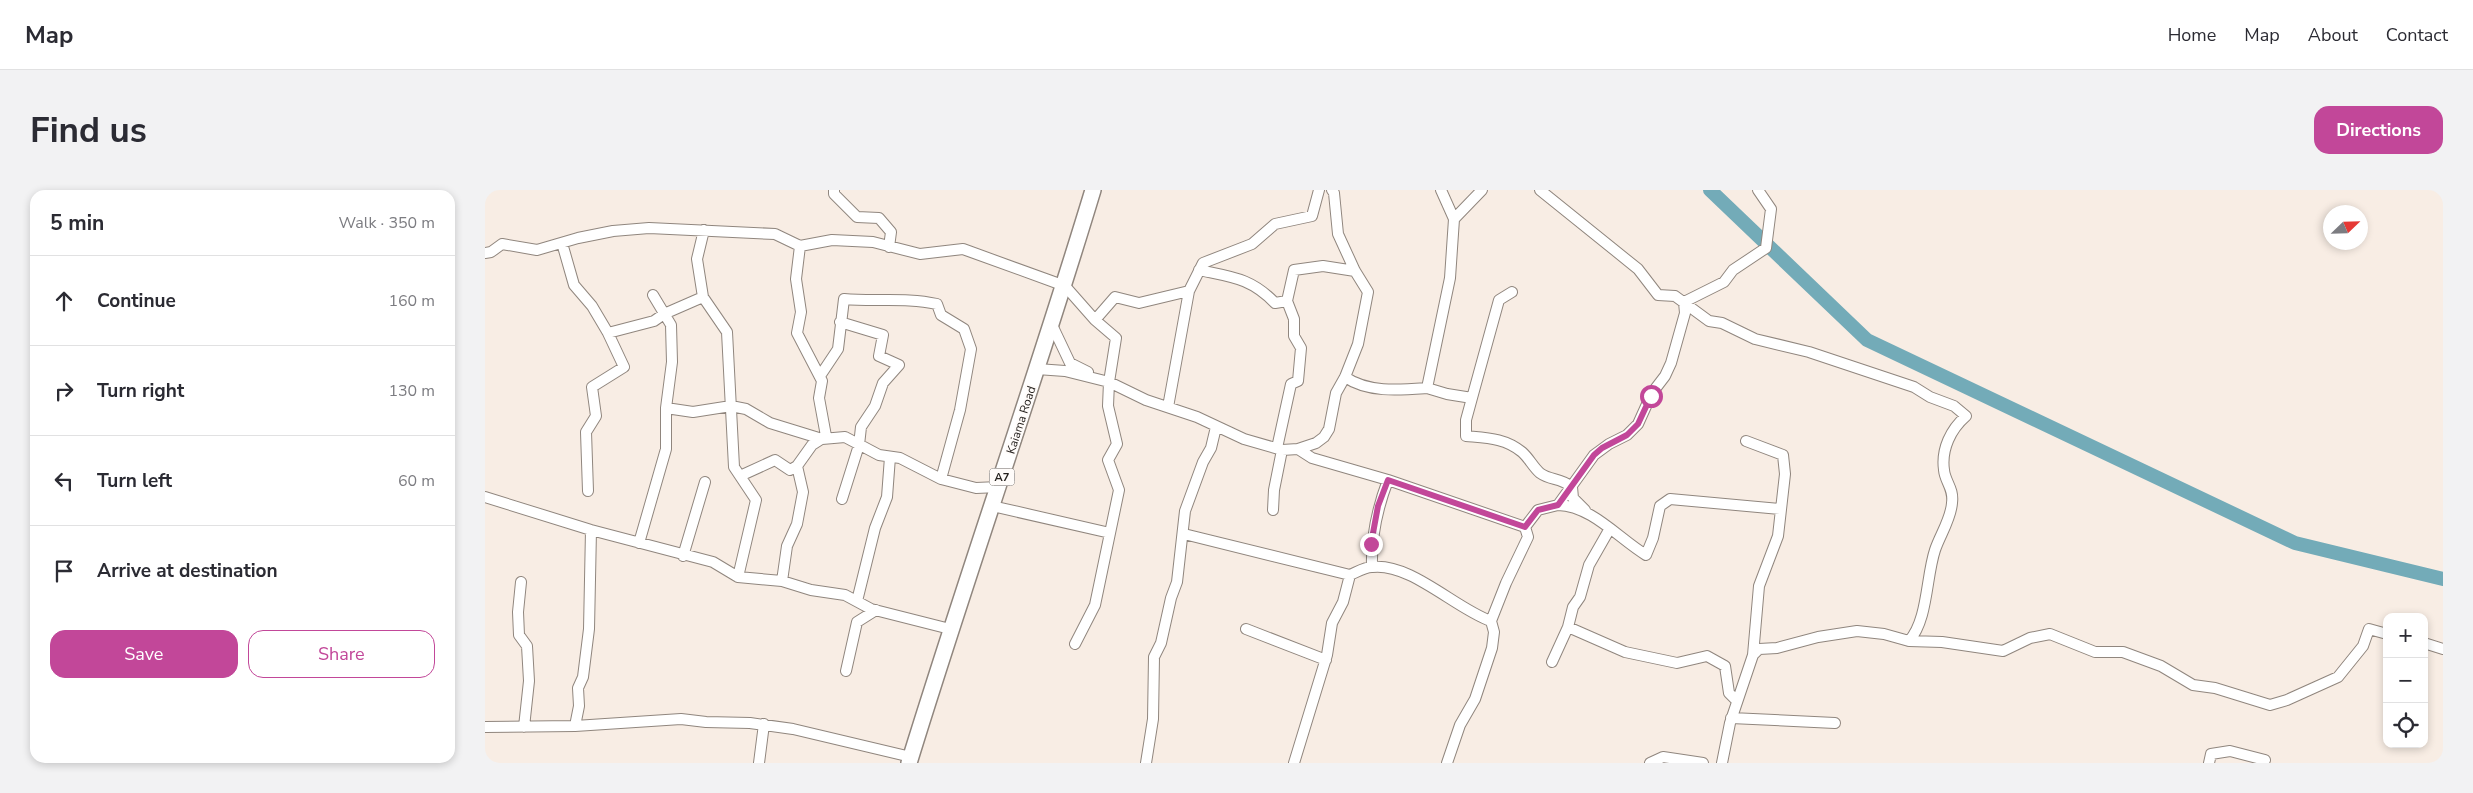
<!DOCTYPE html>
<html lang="en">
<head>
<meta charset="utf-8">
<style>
	:root { --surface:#fff; --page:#f2f2f3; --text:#2b2b33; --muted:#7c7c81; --line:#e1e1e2; --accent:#c24799 }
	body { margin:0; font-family:"Nunito Sans",sans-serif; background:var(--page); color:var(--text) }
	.controls { position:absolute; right:15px; bottom:15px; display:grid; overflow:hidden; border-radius:10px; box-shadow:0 2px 8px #0003 }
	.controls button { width:45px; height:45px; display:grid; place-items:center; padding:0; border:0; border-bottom:1px solid var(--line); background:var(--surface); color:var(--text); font:25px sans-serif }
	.compass { position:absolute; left:1838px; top:15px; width:45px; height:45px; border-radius:50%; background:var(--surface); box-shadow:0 2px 8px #0003; rotate:67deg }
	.stop { position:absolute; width:15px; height:15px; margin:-11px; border:4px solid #c24799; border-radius:50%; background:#fff }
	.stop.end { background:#c24799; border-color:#fff; box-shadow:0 1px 5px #0008 }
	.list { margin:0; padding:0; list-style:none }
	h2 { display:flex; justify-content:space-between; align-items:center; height:65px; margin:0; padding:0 20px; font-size:21px }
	h2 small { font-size:16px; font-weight:400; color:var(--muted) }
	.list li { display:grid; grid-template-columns:32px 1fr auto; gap:15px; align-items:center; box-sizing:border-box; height:90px; padding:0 20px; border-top:1px solid var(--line) }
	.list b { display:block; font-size:19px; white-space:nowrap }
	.list em { font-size:16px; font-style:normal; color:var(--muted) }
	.actions { display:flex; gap:10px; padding:15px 20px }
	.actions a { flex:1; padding:11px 0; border:1px solid var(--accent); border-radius:15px; text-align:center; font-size:18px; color:var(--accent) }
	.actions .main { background:var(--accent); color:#fff }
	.icon { flex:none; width:28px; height:28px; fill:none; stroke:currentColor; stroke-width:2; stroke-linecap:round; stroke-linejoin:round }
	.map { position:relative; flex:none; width:1958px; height:573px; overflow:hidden; border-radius:15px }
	header { display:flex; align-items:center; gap:30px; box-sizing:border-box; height:70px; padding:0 25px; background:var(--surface); border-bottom:1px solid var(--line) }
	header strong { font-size:24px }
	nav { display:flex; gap:28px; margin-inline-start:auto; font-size:18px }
	.intro { display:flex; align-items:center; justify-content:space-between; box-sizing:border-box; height:120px; padding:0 30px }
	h1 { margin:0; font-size:35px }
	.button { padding:12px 22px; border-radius:15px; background:var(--accent); color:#fff; font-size:18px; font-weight:700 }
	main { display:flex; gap:30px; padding:0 30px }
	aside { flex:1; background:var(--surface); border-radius:15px; box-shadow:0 2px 8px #0003 }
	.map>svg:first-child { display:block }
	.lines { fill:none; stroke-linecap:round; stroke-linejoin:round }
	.river { stroke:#73abb8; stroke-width:14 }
	.minor-casing { stroke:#90867e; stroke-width:12 }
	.highway-casing { stroke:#90867e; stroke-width:18 }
	.minor { stroke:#fff; stroke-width:10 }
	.highway { stroke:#fff; stroke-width:15 }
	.route { stroke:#c24799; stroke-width:6 }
	.labels { text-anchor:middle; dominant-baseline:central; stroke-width:4; stroke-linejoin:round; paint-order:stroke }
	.shield { fill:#fffcfa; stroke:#666360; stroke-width:1 }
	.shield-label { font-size:11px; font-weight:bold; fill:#25211e }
	.street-label { font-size:12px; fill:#25211e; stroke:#fffcfa }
</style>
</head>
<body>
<header>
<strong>Map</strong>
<nav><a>Home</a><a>Map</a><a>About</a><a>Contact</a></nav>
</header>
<div class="intro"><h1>Find us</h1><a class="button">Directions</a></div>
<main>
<aside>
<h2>5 min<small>Walk · 350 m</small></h2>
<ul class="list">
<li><svg class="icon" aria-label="ahead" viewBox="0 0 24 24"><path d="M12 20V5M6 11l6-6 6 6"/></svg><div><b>Continue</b></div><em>160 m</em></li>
<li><svg class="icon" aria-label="right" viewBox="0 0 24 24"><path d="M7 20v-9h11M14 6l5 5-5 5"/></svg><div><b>Turn right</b></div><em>130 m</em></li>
<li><svg class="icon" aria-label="left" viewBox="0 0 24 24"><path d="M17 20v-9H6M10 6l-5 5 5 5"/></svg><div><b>Turn left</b></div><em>60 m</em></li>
<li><svg class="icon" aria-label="arrive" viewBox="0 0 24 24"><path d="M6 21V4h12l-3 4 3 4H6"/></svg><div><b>Arrive at destination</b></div></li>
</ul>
<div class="actions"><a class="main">Save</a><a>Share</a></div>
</aside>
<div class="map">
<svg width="1958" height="573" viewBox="0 0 1958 573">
	<rect width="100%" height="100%" fill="#f8ede4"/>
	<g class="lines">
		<path class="river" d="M 1225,0 L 1382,150 L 1810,353 L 1958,389"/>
		<g class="minor-casing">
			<path id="minor" d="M 349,0 L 349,4 L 372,27 L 394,28 L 406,42 L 404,57
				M 956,0 L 969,29
				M 1055,0 L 1153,79 L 1173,105 L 1190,106 L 1224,131 L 1237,133 L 1270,149 L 1324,162 L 1429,197 L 1445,207 L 1469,216 L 1481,226 C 1466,239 1456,259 1459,280 C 1460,292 1469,298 1467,313 C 1466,329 1455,345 1450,360 C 1441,387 1443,430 1424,451
				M 219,40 L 212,69 L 218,107 L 242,142 L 249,277 L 271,310 L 253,387
				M 77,53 L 89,95 L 107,116 L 123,143 L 169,131 L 179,124 L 218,107
				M 0,63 L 6,62 L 17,54 L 52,60 L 93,48 L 128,41 L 164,38 L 290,44 L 315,56 L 347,50 L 388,52 L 435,64 L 478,59 L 580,96 L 610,130 L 630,107 L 654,113 L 704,101
				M 714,80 C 747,87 766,88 790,113 L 802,111 L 809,129 L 809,146 L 816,158 L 813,191 L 806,194 L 792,258
				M 802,111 L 809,80 L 838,76 L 870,81
				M 355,132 L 398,145 L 394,166 L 414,175 L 398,193 L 390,216 L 376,237 L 374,255 L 357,309
				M 567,135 L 585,173 L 603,182
				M 552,179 L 580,181 L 624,192 L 661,210 L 712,227 L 759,249 L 797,260 L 813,259 L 831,253 L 839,247 L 844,239 L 851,203 L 860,187 L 873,154 L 883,102 L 870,81 L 853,44 L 849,3 L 847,0
				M 335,186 L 353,159 L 359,109 C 391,112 421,107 452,114 L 456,125 L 479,139 L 486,159 L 475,220 L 456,289
				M 860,187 C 883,203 915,200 942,198 L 965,88 L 969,29 L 997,0
				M 942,198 L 962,204 L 987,208 L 1014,110 L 1027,102
				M 987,208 L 981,230 L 981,246 C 1002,248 1020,248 1037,262 C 1044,268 1048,277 1055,283 C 1066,291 1074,287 1087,297 L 1088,308 L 1100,320
				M 683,217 L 704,101 L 718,73 L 767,54 L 790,34 L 827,26 L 834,0
				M 181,218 L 208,222 L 246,216 L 261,219 L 285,233 L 337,249 L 360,247 L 394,265 L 415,268 L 456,289 L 491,298 L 513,297
				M 1261,251 L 1298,265 L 1300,284 L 1293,346 L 1274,396 L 1268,465
				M 813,259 L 827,268 L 903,290 L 1040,337
				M 255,286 L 290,270 L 305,280 L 312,276
				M 103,301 L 101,242 L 111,226 L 107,197 L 139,177 L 123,143
				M 0,307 L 106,340 L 228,372 L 253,387 L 297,391 L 326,400 L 360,405 L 386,419 L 465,439
				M 1073,315 C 1107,316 1133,348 1161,365 L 1168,348 L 1175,316 L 1185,309 L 1295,319
				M 507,316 L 625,343
				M 788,320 L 789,300 L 797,260
				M 699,344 L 865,385
				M 154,353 L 181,259 L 181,218 L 187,172 L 186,135 L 168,105
				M 198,366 L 220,292
				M 887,377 C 886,346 892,319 903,290
				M 297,391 L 302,356 L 312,334 L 318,302 L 312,276 L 327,255 L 341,246 L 334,208 L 337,191 L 312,143 L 316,122 L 311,89 L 315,56
				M 36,392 L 33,422 L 34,445 L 42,456 L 44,491 L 39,537
				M 372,411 L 390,338 L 402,307 L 405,267
				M 1083,437 L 1088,417 L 1095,407 L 1104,375 L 1124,340
				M 761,439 L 841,470
				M 1939,453 L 1958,459
				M 590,454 L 610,415 L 634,300 L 623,270 L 632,254 L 623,216 L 624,192 L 631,148 L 610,130
				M 1067,472 L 1083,437 L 1140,462 L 1192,473 L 1222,466 L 1240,476 L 1244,503 L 1252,511
				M 361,481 L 372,432 L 391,420
				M 1246,528 L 1350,533
				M 90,536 L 94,516 L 93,498 L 98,487 L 104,439 L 106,340
				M 0,537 L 90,536 L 196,529 L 221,532 L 265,533 L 308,539 L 426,567
				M 274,573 L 279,534
				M 661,573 L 668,529 L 669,467 L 676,453 L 686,408 L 692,392 L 700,321 L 718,272 L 726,258 L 731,237
				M 809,573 L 842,465 L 847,433 L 858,412 L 865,385 C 872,382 880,377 887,377 C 925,372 971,419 1006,431 L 1021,393 L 1043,347 L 1040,337 L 1053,320 L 1073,315 L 1109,265 L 1124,254 L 1142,245 L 1153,234 L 1167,203 L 1180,186 L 1186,173 L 1200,123 L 1199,112 L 1239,92 L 1248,80 L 1281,58 L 1286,19 L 1273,0
				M 962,573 L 975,535 L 990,509 L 1007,458 L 1009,442 L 1006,431
				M 1165,573 L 1178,567 L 1218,573
				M 1237,573 L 1245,533 L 1268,465 L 1274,459 L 1292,458 L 1333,447 L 1372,441 L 1399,444 L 1424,451 L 1457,452 L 1518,461 L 1545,448 L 1565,444 L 1610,462 L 1638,462 L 1676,476 L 1708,495 L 1730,498 L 1785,515 L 1802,510 L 1853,487 L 1878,456 L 1884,439 L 1902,444
				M 1724,573 L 1726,564 L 1745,561 L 1780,570"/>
		</g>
		<g class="highway-casing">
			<path id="highway" d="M 424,573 C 483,381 550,192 608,0"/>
		</g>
		<use href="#minor" class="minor"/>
		<use href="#highway" class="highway"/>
	</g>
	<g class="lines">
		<path class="route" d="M 886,354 L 893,316 L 903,290 L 1040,337 L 1053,320 L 1073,315 L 1109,265 L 1117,258 L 1142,245 L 1153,234 L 1166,206"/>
	</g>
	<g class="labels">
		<rect class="shield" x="504.5" y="278.5" width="25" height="17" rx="4"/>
		<g class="shield-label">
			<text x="517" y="287">A7</text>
		</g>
		<g class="street-label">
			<text transform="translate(536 230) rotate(-72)">Kaiama Road</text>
		</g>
	</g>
</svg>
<div class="controls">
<button>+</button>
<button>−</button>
<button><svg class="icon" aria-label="locate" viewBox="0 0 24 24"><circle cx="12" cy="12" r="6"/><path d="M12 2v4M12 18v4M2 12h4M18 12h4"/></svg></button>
</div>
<svg class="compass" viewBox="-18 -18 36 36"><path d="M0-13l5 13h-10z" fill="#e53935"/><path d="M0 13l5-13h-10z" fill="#7c7c81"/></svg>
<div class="stop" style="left:1166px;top:206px"></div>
<div class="stop end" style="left:886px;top:354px"></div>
</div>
</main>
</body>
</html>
